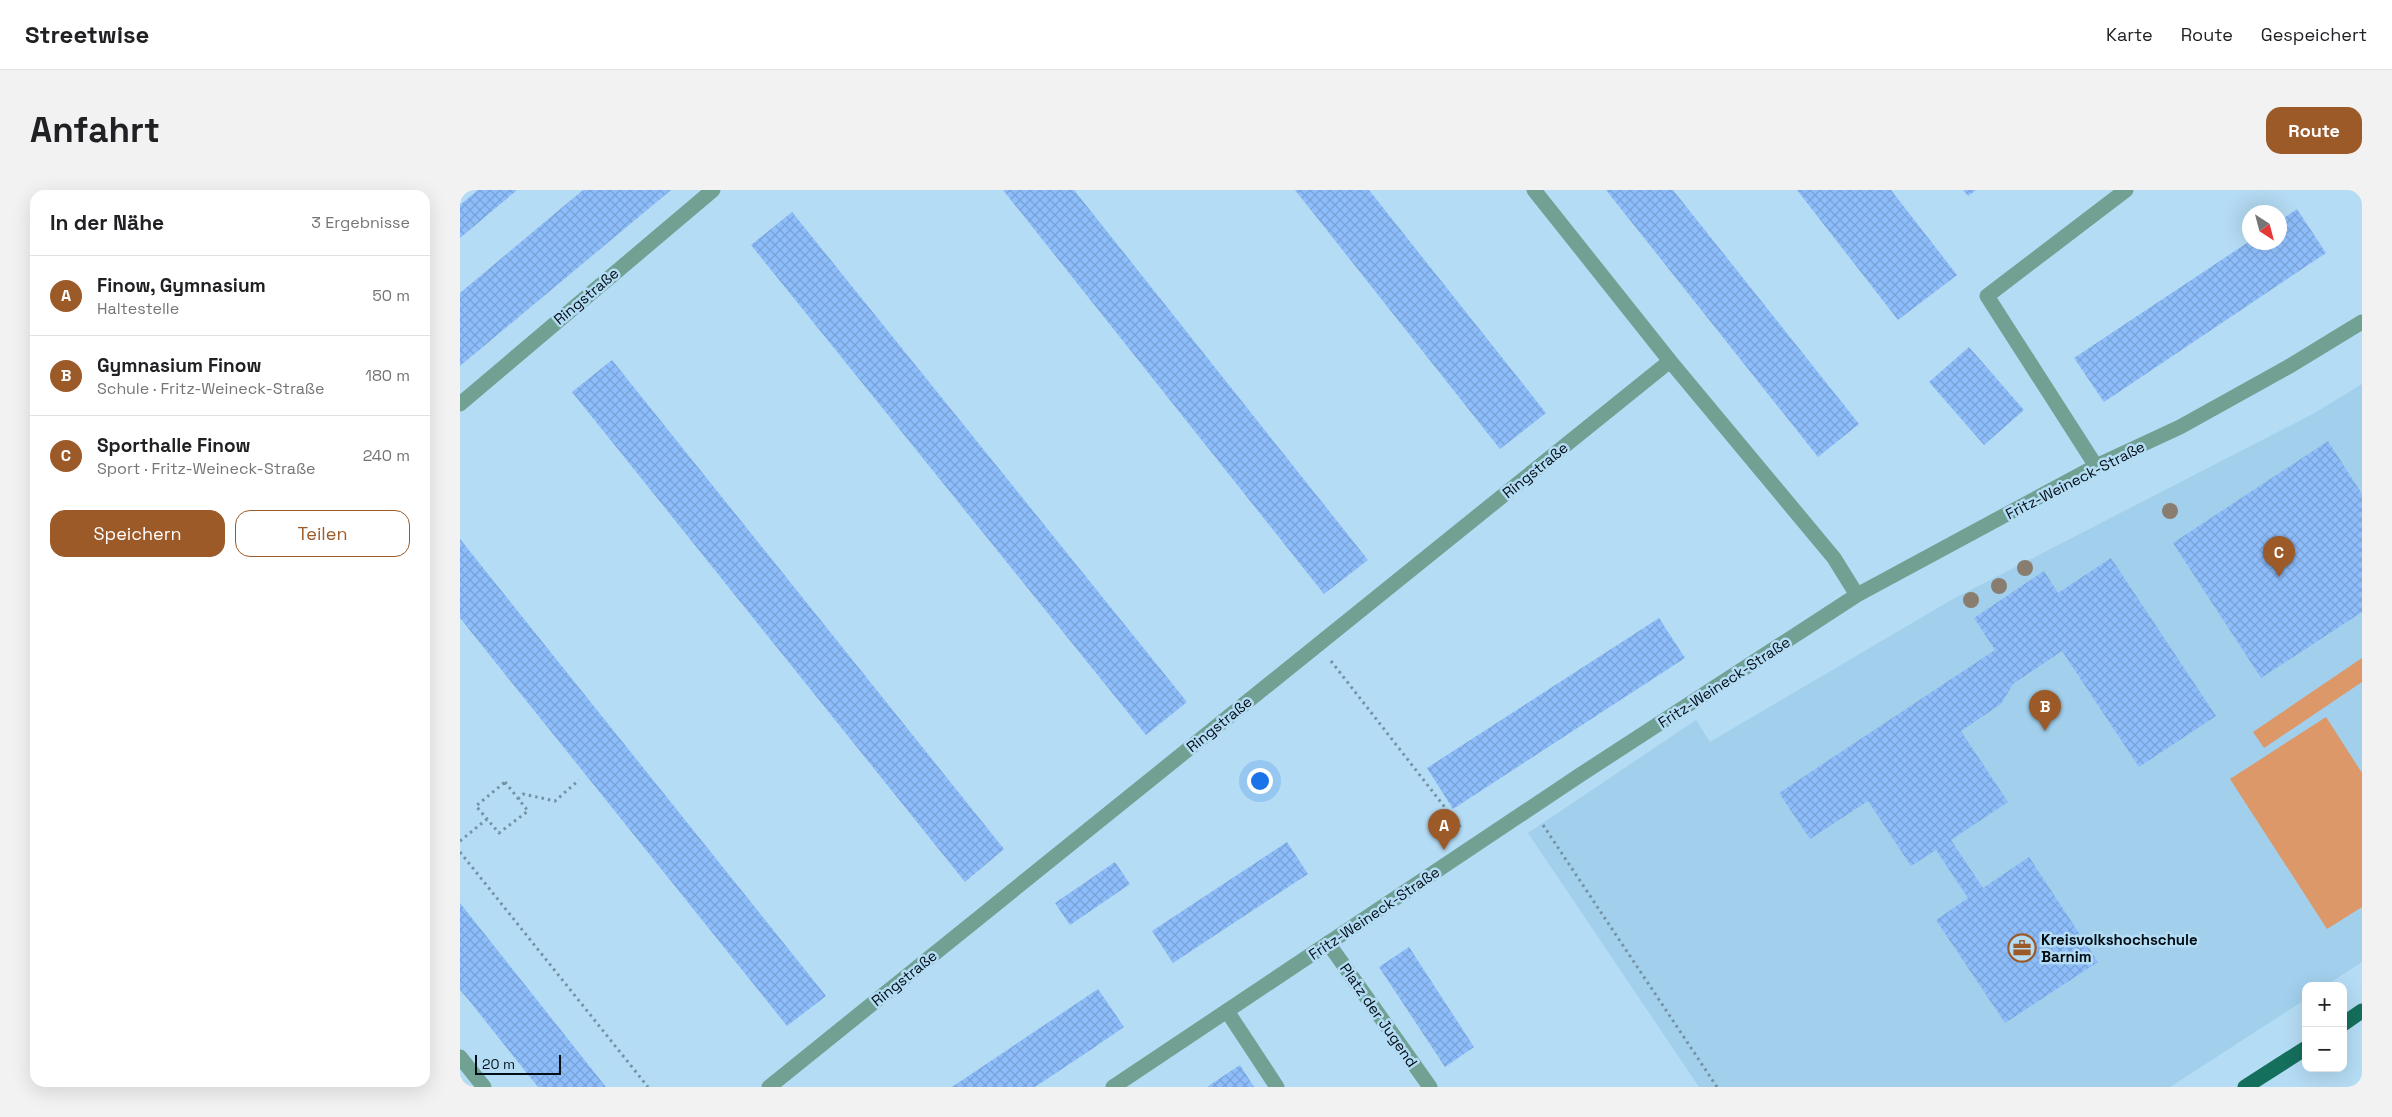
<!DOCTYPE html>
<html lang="de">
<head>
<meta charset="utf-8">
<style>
	:root { --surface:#fff; --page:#f2f2f2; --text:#202124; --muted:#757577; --line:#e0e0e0; --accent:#9c5a28 }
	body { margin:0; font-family:"Space Grotesk",sans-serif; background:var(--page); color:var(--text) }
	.controls { position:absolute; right:15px; bottom:15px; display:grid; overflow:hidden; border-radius:10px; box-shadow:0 5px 20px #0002 }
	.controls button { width:45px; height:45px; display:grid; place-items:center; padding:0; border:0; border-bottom:1px solid var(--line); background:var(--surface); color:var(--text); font:25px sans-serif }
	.compass { position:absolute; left:1782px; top:15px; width:45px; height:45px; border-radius:50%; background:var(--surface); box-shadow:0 5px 20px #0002; rotate:144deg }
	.scale { position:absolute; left:15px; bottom:12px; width:86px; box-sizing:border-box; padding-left:5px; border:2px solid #020e16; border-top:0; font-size:14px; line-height:18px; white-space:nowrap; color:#020e16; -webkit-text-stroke:4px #b4dcf4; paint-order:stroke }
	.you { position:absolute; left:799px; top:590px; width:18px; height:18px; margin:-12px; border:4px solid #fff; border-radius:50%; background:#1a73e8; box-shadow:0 0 0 8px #1a73e833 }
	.badge { display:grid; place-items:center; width:32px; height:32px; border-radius:50%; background:var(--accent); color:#fff; font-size:16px; font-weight:700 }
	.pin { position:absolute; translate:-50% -41px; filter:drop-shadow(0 1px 2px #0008) }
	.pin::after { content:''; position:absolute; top:26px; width:18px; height:15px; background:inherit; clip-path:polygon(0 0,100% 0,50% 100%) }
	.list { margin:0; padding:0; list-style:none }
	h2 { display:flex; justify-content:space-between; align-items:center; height:65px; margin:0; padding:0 20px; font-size:21px }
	h2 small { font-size:16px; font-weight:400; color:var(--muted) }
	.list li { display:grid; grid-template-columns:32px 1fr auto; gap:15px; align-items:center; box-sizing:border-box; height:80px; padding:0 20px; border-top:1px solid var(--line) }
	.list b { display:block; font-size:19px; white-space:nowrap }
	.list p { margin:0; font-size:16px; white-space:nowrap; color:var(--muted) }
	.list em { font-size:16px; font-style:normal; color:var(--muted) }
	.actions { display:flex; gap:10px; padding:15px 20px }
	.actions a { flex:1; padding:11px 0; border:1px solid var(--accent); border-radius:15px; text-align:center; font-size:18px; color:var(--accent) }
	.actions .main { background:var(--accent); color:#fff }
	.map { position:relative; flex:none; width:1902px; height:897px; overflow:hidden; border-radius:15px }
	header { display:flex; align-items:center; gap:30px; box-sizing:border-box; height:70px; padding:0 25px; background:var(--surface); border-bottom:1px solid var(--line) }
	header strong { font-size:24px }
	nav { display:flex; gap:28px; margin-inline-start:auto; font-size:18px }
	.intro { display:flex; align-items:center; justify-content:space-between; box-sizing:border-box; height:120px; padding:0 30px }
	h1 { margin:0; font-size:35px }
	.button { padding:12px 22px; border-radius:15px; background:var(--accent); color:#fff; font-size:18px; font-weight:700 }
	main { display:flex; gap:30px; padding:0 30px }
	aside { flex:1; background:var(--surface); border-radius:15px; box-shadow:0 5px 20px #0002 }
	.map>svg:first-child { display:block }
	.built { fill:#a1cfec }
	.pitch { fill:#dd9869 }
	.building { fill:url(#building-cross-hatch) }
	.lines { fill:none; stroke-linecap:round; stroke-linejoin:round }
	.path { stroke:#7492a4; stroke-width:3; stroke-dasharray:2.5 4; stroke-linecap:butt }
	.service { stroke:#70a193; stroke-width:15 }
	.minor { stroke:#70a193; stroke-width:15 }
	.primary { stroke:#146f5c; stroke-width:15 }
	.tree { fill:#887d6e }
	.labels { text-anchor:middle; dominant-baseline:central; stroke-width:5; stroke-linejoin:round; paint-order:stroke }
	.street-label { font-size:15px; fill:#020e16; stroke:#b4dcf4 }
	.poi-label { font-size:15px; font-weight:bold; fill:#020e16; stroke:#b4dcf4; text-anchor:start }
</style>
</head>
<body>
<header>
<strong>Streetwise</strong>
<nav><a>Karte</a><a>Route</a><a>Gespeichert</a></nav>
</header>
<div class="intro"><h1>Anfahrt</h1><a class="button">Route</a></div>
<main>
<aside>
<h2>In der Nähe<small>3 Ergebnisse</small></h2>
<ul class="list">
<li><span class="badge">A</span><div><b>Finow, Gymnasium</b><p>Haltestelle</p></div><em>50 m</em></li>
<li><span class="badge">B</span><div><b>Gymnasium Finow</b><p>Schule · Fritz-Weineck-Straße</p></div><em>180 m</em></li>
<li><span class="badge">C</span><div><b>Sporthalle Finow</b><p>Sport · Fritz-Weineck-Straße</p></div><em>240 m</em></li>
</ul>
<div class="actions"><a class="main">Speichern</a><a>Teilen</a></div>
</aside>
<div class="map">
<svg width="1902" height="897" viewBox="0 0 1902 897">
	<defs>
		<pattern id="building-cross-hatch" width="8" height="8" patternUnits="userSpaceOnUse" patternTransform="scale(1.25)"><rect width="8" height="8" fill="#8dbdfa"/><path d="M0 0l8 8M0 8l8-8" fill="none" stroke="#78a1d6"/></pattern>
	</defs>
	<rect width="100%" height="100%" fill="#b4dcf4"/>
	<path class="built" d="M 1902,194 L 1902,772 L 1865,796 L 1846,796 L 1846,809 L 1710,897 L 1239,897 L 1068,643 L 1236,530 L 1250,552 L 1493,409 L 1853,224 Z"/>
	<path class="pitch" d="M 1902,468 L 1902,492 L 1804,558 L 1793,542 Z
		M 1866,527 L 1902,583 L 1902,717 L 1867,739 L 1770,589 Z"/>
	<path class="building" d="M 18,0 L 57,0 L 0,48 L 0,15 Z
		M 123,0 L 211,0 L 0,176 L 0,103 Z
		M 543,0 L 614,0 L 908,370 L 864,404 Z
		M 835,0 L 909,0 L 1086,223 L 1040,259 Z
		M 1146,0 L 1213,0 L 1399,234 L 1358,267 Z
		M 1337,0 L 1431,0 L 1497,85 L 1438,130 Z
		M 1503,0 L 1516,0 L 1508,6 Z
		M 1837,19 L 1866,63 L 1644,212 L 1614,168 L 1790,51 L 1790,52 L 1820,52 L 1820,31 Z
		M 332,22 L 727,512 L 686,545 L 291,55 Z
		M 1509,157 L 1564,220 L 1524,255 L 1469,192 Z
		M 152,170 L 544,659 L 505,692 L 112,202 Z
		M 1868,251 L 1902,304 L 1902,422 L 1801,488 L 1713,353 Z
		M 0,349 L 366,806 L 327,836 L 0,428 Z
		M 1651,368 L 1756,526 L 1679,577 L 1602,461 L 1553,494 L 1541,514 L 1501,541 L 1548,612 L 1491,650 L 1523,698 L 1569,667 L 1638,772 L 1545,833 L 1476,730 L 1508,708 L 1476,660 L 1451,676 L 1408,611 L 1350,649 L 1319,603 L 1535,460 L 1514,428 L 1584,381 L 1598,403 Z
		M 1199,428 L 1225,468 L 993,619 L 967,578 Z
		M 827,652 L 848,684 L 713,773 L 692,741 Z
		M 655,672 L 670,694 L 610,735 L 595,713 Z
		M 0,713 L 146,897 L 78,897 L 7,808 L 0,800 Z
		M 949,757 L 1014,857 L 985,877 L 919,777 Z
		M 638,799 L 664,837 L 632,859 L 575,897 L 492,897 Z
		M 780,875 L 794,897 L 747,897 Z"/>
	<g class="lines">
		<path class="path" d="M 871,471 L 1001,638
			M 45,592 L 68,621 L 39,643 L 16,616 Z
			M 58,609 L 63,604 L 95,611 L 119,590
			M 1083,635 L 1257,897
			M 0,651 L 27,629
			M 0,662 L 188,897"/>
		<path class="service" d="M 1636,276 L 1527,106 L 1666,0
			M 868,753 L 970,897
			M 767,821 L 817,897"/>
		<path class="minor" d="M 1074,0 L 1210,171 L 1374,368 L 1397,405
			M 0,214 L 253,0
			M 0,867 L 24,897
			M 309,897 L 1210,171
			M 653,897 L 1120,585 L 1397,405 L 1636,276 L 1720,237 L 1828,177 L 1902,132"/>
		<path class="primary" d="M 1883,834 L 1902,821
			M 1785,897 L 1846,858"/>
	</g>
	<g class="tree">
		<circle cx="1710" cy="321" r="8"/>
		<circle cx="1565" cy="378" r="8"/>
		<circle cx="1539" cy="396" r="8"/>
		<circle cx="1511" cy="410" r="8"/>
	</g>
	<defs>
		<g id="office-ring" transform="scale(1.4375)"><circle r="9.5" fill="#b4dcf4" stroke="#9c5a28" stroke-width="1.5"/><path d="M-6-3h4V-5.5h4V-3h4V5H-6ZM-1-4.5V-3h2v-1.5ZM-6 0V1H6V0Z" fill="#9c5a28"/></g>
	</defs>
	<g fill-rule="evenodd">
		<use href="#office-ring" x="1562" y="758"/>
	</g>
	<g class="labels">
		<g class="street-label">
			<text transform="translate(126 106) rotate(-40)">Ringstraße</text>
			<text transform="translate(1075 280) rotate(-39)">Ringstraße</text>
			<text transform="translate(1615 290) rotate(-27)">Fritz-Weineck-Straße</text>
			<text transform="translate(1264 492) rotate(-33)">Fritz-Weineck-Straße</text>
			<text transform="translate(759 534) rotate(-39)">Ringstraße</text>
			<text transform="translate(914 723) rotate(-34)">Fritz-Weineck-Straße</text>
			<text transform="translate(444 788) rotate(-39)">Ringstraße</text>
			<text transform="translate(919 825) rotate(55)">Platz der Jugend</text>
		</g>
		<g class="poi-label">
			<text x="1581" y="749">Kreisvolkshochschule<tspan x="1581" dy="17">Barnim</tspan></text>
		</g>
	</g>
</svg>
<div class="controls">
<button>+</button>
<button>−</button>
</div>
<svg class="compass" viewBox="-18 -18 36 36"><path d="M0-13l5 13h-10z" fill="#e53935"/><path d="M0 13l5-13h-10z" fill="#757577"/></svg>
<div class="scale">20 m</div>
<div class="you"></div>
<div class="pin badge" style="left:984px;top:660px">A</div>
<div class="pin badge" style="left:1585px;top:541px">B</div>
<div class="pin badge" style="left:1819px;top:387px">C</div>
</div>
</main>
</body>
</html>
